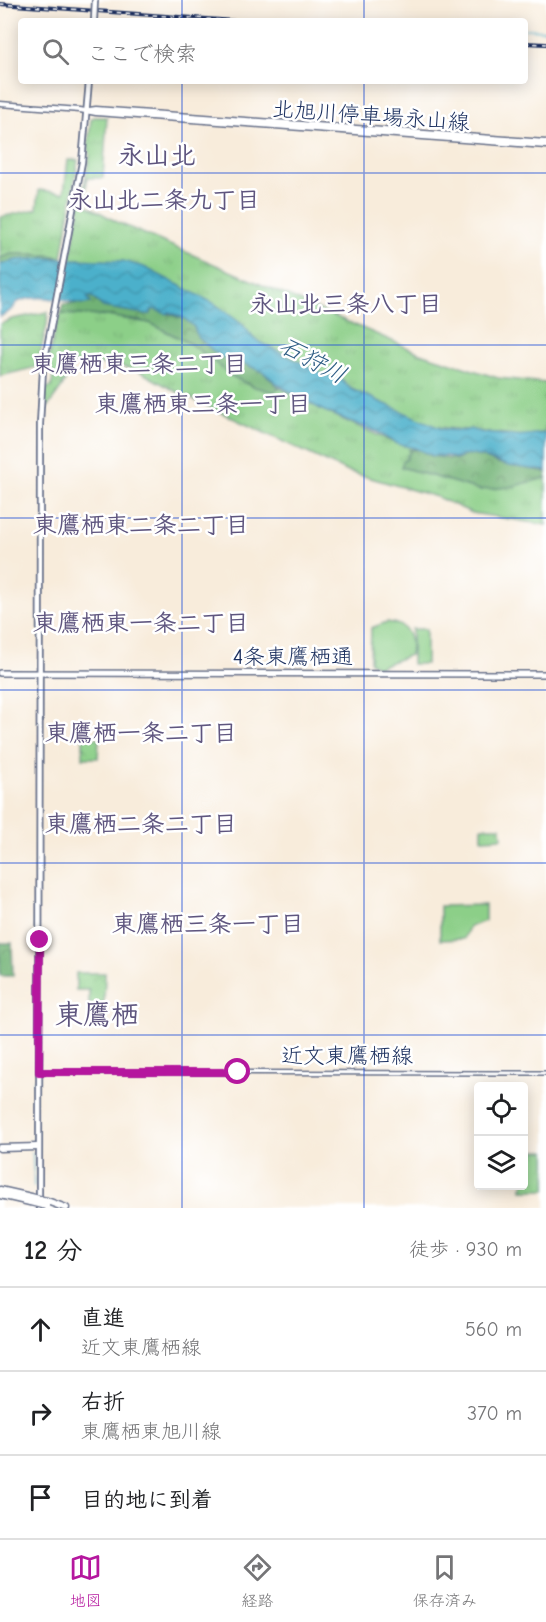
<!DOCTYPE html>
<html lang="ja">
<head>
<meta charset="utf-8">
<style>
	:root { --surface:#fff; --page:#f2f2f2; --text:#202124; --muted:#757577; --line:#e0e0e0; --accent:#b5179e }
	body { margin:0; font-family:"Comic Neue","Klee One",sans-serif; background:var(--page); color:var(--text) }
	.controls { position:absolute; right:18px; bottom:18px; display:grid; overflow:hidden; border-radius:6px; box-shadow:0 3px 15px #0003 }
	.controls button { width:54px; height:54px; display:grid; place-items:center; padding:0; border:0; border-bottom:2px solid var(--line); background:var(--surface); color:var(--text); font:30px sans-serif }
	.stop { position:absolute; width:18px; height:18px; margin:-14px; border:4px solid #b5179e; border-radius:50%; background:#fff }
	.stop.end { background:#b5179e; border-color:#fff; box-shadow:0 2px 6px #0008 }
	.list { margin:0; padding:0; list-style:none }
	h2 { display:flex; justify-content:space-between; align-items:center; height:78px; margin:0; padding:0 24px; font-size:26px }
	h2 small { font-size:20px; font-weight:400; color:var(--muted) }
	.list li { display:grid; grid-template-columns:39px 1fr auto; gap:18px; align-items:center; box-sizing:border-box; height:84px; padding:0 24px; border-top:2px solid var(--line) }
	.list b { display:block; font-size:22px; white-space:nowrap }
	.list p { margin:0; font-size:20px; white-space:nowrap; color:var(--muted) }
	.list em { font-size:20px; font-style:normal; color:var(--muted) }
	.icon { flex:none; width:33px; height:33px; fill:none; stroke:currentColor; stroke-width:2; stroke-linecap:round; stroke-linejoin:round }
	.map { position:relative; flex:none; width:546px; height:1208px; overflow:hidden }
	.search { position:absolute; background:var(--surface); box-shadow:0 3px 15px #0003; left:18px; right:18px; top:18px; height:66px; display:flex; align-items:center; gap:15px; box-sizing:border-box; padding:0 21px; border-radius:6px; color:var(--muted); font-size:22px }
	.sheet { height:330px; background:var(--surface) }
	nav { display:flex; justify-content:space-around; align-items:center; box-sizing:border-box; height:84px; border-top:2px solid var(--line); background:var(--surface); font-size:16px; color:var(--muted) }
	nav a { display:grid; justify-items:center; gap:3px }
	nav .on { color:var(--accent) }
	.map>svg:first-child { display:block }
	.grass { fill:url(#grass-tufts); stroke:#547f73; stroke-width:1.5 }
	.forest { fill:url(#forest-crowns); stroke:#467069; stroke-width:1.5 }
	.park { fill:url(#park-crowns); stroke:#547f73; stroke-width:1.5 }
	.garden { fill:#8ccf88; stroke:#547f73; stroke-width:1.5 }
	.water { fill:url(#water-waves); stroke:#347094; stroke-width:1.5 }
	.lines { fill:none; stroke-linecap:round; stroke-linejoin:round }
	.stream { stroke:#4cb0cb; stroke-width:1.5 }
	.tertiary-casing { stroke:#68718a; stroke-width:6 }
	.secondary-casing { stroke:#68718a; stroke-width:7 }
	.primary-casing { stroke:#68718a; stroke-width:8 }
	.trunk-casing { stroke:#68718a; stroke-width:8 }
	.motorway-casing { stroke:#68718a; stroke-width:9 }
	.tertiary { stroke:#fff; stroke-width:3 }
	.secondary { stroke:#fff; stroke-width:4 }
	.primary { stroke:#fff; stroke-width:4.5 }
	.trunk { stroke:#fff; stroke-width:5 }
	.motorway { stroke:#fff; stroke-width:6 }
	.rail-casing { stroke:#1b2f5e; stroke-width:4 }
	.rail { stroke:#fff; stroke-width:1.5; stroke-dasharray:4.5; stroke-linecap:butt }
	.primary-bridge-casing { stroke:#68718a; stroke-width:8; stroke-linecap:butt }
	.motorway-bridge-casing { stroke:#68718a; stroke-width:9; stroke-linecap:butt }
	.primary-bridge { stroke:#fff; stroke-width:4.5 }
	.motorway-bridge { stroke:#fff; stroke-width:6 }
	.route { stroke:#b5179e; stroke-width:8 }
	.grid { fill:none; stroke:#1d4ed8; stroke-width:1.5; stroke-opacity:0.55 }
	.labels { text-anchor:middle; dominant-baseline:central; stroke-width:5; stroke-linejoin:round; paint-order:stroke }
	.street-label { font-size:22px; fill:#1b2f5e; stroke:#fff }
	.neighbourhood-label { font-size:24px; font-weight:bold; fill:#5f567f; stroke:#fff }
	.water-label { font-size:24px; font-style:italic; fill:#2c5c84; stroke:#fff }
	.quarter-label { font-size:26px; font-weight:bold; fill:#5f567f; stroke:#fff }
	.district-label { font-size:28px; font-weight:bold; fill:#5f567f; stroke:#fff }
</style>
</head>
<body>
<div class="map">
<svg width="546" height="1208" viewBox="0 0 546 1208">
	<defs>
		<pattern id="grass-tufts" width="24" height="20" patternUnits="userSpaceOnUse" patternTransform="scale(1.5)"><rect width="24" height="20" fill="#8ccf88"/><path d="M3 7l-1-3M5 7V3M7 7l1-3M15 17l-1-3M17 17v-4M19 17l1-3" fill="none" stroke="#78b278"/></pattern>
		<pattern id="forest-crowns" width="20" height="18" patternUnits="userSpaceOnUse" patternTransform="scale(1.5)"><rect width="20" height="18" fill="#71b274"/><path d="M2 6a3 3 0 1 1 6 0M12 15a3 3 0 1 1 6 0" fill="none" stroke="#5c9162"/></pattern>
		<pattern id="park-crowns" width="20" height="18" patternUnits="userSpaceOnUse" patternTransform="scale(1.5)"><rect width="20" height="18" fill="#8ccf88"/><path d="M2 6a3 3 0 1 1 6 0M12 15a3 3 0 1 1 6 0" fill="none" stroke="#78b278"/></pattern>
		<pattern id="water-waves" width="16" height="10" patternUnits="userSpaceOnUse" patternTransform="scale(1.5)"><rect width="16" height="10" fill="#4cb0cb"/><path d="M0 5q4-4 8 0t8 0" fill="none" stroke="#3e90a8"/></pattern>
	</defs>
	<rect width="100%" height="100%" fill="#fff"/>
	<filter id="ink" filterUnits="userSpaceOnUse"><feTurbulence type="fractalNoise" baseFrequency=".0167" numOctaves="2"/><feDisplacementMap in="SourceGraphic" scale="12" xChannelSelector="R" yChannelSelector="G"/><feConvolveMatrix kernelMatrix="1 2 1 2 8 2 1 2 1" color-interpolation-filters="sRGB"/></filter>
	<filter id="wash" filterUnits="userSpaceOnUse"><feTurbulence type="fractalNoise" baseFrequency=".008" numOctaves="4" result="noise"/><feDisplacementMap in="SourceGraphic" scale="24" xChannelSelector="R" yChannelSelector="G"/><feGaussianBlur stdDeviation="1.35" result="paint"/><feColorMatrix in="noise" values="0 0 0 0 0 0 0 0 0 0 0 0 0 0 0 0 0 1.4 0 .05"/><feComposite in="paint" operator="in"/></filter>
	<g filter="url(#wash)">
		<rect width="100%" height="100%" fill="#f8ecdb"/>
		<path class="grass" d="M 94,117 L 107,117 L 103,178 L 87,178 L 85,204 L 119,223 L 420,353 L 498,378 L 546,383 L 546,432 L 526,436 L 436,427 L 351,389 L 339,379 L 325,375 L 254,339 L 243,325 L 123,261 L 70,259 L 90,155 L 88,146 L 91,119 Z
			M 68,160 L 78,160 L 62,258 C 43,253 19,252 0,258 L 0,217 L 37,209 L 39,190 L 64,193 Z
			M 48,312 L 47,325 L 37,367 L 0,376 L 0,324 L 12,319 Z
			M 61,314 L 108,316 L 150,323 L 189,343 L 212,359 L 230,375 L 273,392 L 280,388 L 335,416 L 397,444 L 418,449 L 409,450 L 410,453 L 401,467 L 480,490 L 546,478 L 546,525 L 472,513 L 437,497 L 346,471 L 177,392 L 139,371 L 114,365 L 73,363 L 62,387 L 47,408 L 44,400 L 45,388 L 52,387 L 53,372 L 46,370 L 56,327 Z"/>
		<path class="forest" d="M 11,254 L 50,255 L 62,258 L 16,260 L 0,265 L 0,258 Z
			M 86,297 L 92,297 L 103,307 L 150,314 L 153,309 L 185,319 L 194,327 L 198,337 L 218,355 L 235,359 L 263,372 L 280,388 L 273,392 L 251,386 L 230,375 L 211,359 L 189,343 L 150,323 L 108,316 L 61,314 L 63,304 L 90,303 Z
			M 418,449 L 432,456 L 458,460 L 467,454 L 484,457 L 497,463 L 546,472 L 546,478 L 510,487 L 480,490 L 401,467 L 403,461 L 407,459 L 407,455 L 410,453 L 409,450 Z
			M 0,943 L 12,943 L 13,976 L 0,976 Z"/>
		<path class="park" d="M 83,737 L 99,738 L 98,758 L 83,758 Z
			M 482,827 L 501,827 L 502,838 L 482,839 Z
			M 76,973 L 105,973 L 104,1004 L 89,1004 L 89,990 L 76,990 Z
			M 524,1151 L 546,1151 L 546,1190 L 522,1190 L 522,1186 L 524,1186 Z"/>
		<path class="garden" d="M 387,622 C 408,624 413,636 410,655 L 378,667 L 370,662 L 371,628 Z
			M 412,629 L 426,629 L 426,664 L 412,664 Z
			M 440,906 L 485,905 L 485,921 L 469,927 L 464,939 L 440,940 Z"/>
		<path class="water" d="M 49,258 L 123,261 L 144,267 L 215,304 L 243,325 L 254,339 L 325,375 L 337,376 L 351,389 L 442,429 L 463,431 L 471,429 L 484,433 L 516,436 L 546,433 L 546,471 L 509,466 L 483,457 L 467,454 L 457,459 L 447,456 L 433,456 L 415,448 L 397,444 L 379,433 L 322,410 L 280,386 L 263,372 L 236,360 L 232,362 L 218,355 L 198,337 L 194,327 L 185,319 L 169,312 L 167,314 L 153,309 L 151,311 L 151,314 L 145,314 L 103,307 L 92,297 L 87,297 L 91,303 L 84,304 C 63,301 35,292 16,303 L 13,309 L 0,317 L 0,265 L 16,260 Z"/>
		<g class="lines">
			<path class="stream" d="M 525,29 L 546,30
				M 31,1143 L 34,1140 L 34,1079
				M 30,1152 L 33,1154 L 34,1186"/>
		</g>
	</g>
	<g filter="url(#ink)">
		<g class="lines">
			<g class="tertiary-casing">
				<path id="tertiary" d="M 39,1072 L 546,1073"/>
			</g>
			<g class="secondary-casing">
				<path id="secondary" d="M 0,104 L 80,110 L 96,113 L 546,146
					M 89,110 L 96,109 L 546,142"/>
			</g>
			<g class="primary-casing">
				<path id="primary" d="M 39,1208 L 40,424 L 43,369 L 82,162 L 89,81"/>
			</g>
			<g class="trunk-casing">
				<path id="trunk" d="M 0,673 L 546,674"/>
			</g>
			<g class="motorway-casing">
				<path id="motorway" d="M 0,1148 L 38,1147
					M 0,1190 L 31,1197
					M 0,1195 L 30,1202
					M 47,1201 L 66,1208"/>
			</g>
			<use href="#tertiary" class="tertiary"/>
			<use href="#secondary" class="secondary"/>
			<use href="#primary" class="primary"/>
			<use href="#trunk" class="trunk"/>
			<use href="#motorway" class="motorway"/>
			<g class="rail-casing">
				<path id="rail" d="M 0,4 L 235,21
					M 525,43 L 546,44"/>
			</g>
			<use href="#rail" class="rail"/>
			<g class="primary-bridge-casing">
				<path id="primary-bridge" d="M 94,21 L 95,0"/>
			</g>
			<g class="motorway-bridge-casing">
				<path id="motorway-bridge" d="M 31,1197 L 47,1201
					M 30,1202 L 46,1206"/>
			</g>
			<use href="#primary-bridge" class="primary-bridge"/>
			<use href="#motorway-bridge" class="motorway-bridge"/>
		</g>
	</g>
	<g class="lines" filter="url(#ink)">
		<path class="route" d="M 40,940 L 39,1072 L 238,1072"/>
	</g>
	<path class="grid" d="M 182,0 L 182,21M 364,0 L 364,21M 182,81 L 182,1208M 364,81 L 364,1208M 0,173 L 546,173M 0,345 L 546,345M 0,518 L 546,518M 0,690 L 546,690M 0,863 L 546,863M 0,1035 L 546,1035"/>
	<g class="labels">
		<g class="street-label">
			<text transform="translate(371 116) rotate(4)">北旭川停車場永山線</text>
			<text x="293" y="657">4条東鷹栖通</text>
			<text x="347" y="1056">近文東鷹栖線</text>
		</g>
		<g class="neighbourhood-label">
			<text x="164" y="200">永山北二条九丁目</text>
			<text x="346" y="304">永山北三条八丁目</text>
			<text x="139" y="364">東鷹栖東三条二丁目</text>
			<text x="203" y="404">東鷹栖東三条一丁目</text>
			<text x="141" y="525">東鷹栖東二条二丁目</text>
			<text x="141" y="623">東鷹栖東一条二丁目</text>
			<text x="141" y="733">東鷹栖一条二丁目</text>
			<text x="141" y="824">東鷹栖二条二丁目</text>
			<text x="208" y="924">東鷹栖三条一丁目</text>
		</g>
		<g class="water-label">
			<text transform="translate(313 360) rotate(28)">石狩川</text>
		</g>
		<g class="quarter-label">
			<text x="157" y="156">永山北</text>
		</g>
		<g class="district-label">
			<text x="97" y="1015">東鷹栖</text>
		</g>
	</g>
</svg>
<div class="controls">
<button><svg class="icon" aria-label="locate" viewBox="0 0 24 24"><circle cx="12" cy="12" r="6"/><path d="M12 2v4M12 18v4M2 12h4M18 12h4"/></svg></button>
<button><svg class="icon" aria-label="layers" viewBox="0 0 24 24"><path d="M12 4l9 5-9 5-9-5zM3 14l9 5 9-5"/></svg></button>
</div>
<div class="stop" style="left:238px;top:1072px"></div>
<div class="stop end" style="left:40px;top:940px"></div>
<div class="search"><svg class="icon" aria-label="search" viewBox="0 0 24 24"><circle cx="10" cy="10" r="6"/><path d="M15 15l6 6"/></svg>ここで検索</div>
</div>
<section class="sheet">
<h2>12 分<small>徒歩 · 930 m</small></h2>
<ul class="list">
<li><svg class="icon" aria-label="ahead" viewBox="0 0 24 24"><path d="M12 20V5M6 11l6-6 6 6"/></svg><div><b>直進</b><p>近文東鷹栖線</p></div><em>560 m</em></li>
<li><svg class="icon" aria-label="right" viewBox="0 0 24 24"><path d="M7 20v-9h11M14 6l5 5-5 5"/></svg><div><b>右折</b><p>東鷹栖東旭川線</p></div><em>370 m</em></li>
<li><svg class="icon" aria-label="arrive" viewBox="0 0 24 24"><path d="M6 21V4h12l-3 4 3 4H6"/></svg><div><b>目的地に到着</b></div></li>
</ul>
</section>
<nav>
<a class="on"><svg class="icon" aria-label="map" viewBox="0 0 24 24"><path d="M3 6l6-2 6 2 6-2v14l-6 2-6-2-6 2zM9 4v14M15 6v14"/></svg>地図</a>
<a><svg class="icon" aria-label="directions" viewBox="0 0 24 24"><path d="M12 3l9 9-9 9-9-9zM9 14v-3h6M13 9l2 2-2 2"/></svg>経路</a>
<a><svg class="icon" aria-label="saved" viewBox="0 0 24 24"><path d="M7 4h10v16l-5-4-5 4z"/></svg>保存済み</a>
</nav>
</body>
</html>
